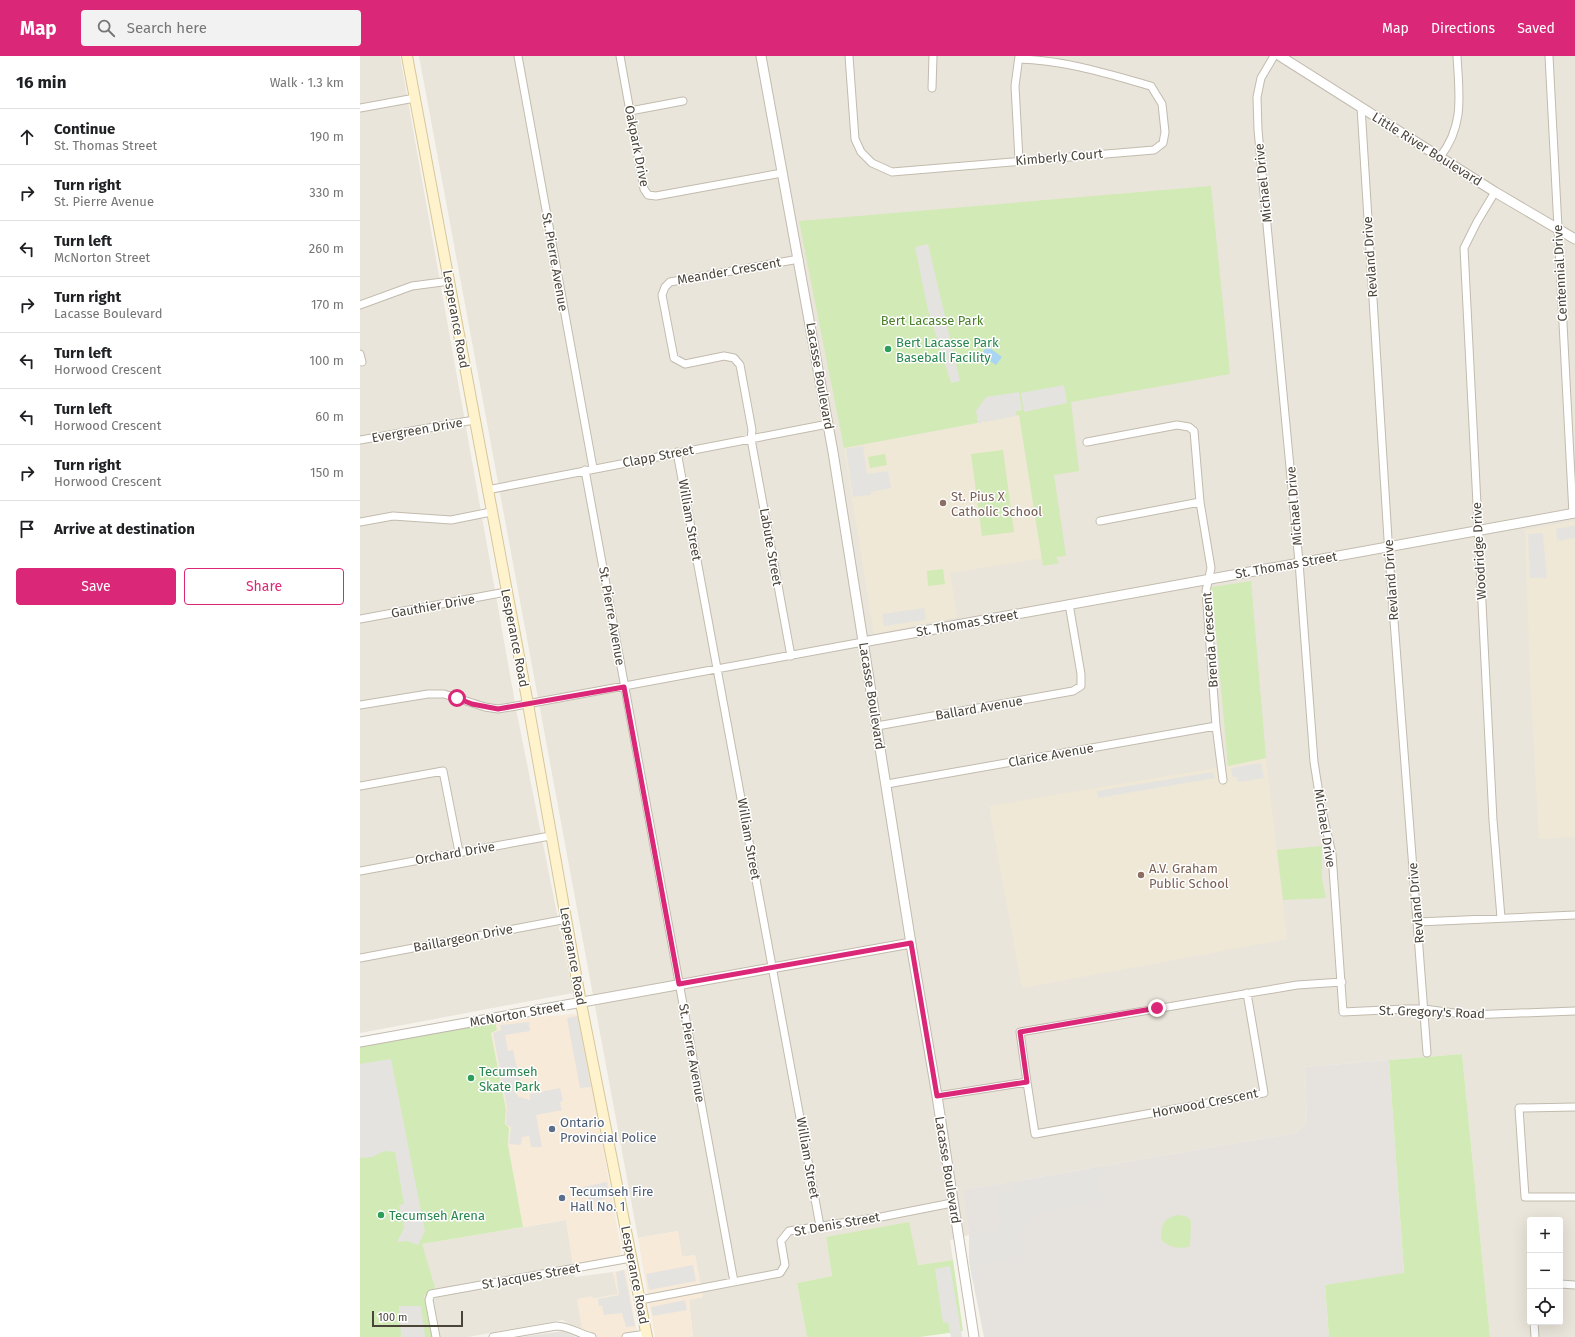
<!DOCTYPE html>
<html lang="en">
<head>
<meta charset="utf-8">
<style>
	:root { --surface:#fff; --page:#f2f2f2; --text:#202124; --muted:#757577; --line:#e0e0e0; --accent:#db2777 }
	body { margin:0; font-family:"Fira Sans",sans-serif; background:var(--page); color:var(--text) }
	.controls { position:absolute; right:12px; bottom:12px; display:grid; overflow:hidden; border-radius:4px; box-shadow:0 4px 16px #0002 }
	.controls button { width:36px; height:36px; display:grid; place-items:center; padding:0; border:0; border-bottom:1px solid var(--line); background:var(--surface); color:var(--text); font:20px sans-serif }
	.scale { position:absolute; left:12px; bottom:10px; width:91px; box-sizing:border-box; padding-left:4px; border:2px solid #4b4439; border-top:0; font-size:11px; line-height:14px; white-space:nowrap; color:#4b4439; -webkit-text-stroke:3px #fff; paint-order:stroke }
	.stop { position:absolute; width:12px; height:12px; margin:-9px; border:3px solid #db2777; border-radius:50%; background:#fff }
	.stop.end { background:#db2777; border-color:#fff; box-shadow:0 1px 4px #0008 }
	.list { margin:0; padding:0; list-style:none }
	h2 { display:flex; justify-content:space-between; align-items:center; height:52px; margin:0; padding:0 16px; font-size:17px }
	h2 small { font-size:13px; font-weight:400; color:var(--muted) }
	.list li { display:grid; grid-template-columns:26px 1fr auto; gap:12px; align-items:center; box-sizing:border-box; height:56px; padding:0 16px; border-top:1px solid var(--line) }
	.list b { display:block; font-size:15px; white-space:nowrap }
	.list p { margin:0; font-size:13px; white-space:nowrap; color:var(--muted) }
	.list em { font-size:13px; font-style:normal; color:var(--muted) }
	.actions { display:flex; gap:8px; padding:12px 16px }
	.actions a { flex:1; padding:9px 0; border:1px solid var(--accent); border-radius:4px; text-align:center; font-size:14px; color:var(--accent) }
	.actions .main { background:var(--accent); color:#fff }
	.icon { flex:none; width:22px; height:22px; fill:none; stroke:currentColor; stroke-width:2; stroke-linecap:round; stroke-linejoin:round }
	.map { position:relative; flex:none; width:1215px; height:1281px; overflow:hidden }
	header { display:flex; align-items:center; gap:24px; box-sizing:border-box; height:56px; padding:0 20px; background:var(--accent); color:#fff }
	header strong { font-size:19px }
	nav { display:flex; gap:22px; margin-inline-start:auto; font-size:14px }
	.search { width:280px; height:36px; background:var(--page); display:flex; align-items:center; gap:10px; box-sizing:border-box; padding:0 14px; border-radius:4px; color:var(--muted); font-size:15px }
	main { display:flex }
	aside { flex:1; background:var(--surface) }
	.map>svg:first-child { display:block }
	.residential { fill:#eae5da; fill-rule:evenodd }
	.commercial { fill:#f7ead8 }
	.industrial { fill:#e6e2dd }
	.education { fill:#efe8d6 }
	.green { fill:#d2eab5 }
	.parking { fill:#e5e3e0 }
	.water { fill:#a9d4f2 }
	.lines { fill:none; stroke-linecap:round; stroke-linejoin:round }
	.minor-casing { stroke:#c2bbae; stroke-width:9 }
	.tertiary-casing { stroke:#c2bbae; stroke-width:11 }
	.secondary-casing { stroke:#d6c79b; stroke-width:12 }
	.minor { stroke:#fff; stroke-width:7 }
	.tertiary { stroke:#fff; stroke-width:9 }
	.secondary { stroke:#fff3cd; stroke-width:10 }
	.route { stroke:#db2777; stroke-width:5 }
	.leisure-dot { fill:#2e9e5b; stroke:#fff; stroke-width:1.5 }
	.education-dot { fill:#8d6e63; stroke:#fff; stroke-width:1.5 }
	.service-dot { fill:#5c6f8a; stroke:#fff; stroke-width:1.5 }
	.labels { text-anchor:middle; dominant-baseline:central; stroke-width:3; stroke-linejoin:round; paint-order:stroke }
	.street-label { font-size:13px; fill:#4b4439; stroke:#fff }
	.park-label { font-size:13px; fill:#4a7f2a; stroke:#fff }
	.leisure-label { font-size:13px; fill:#27864d; stroke:#fff; text-anchor:start }
	.education-label { font-size:13px; fill:#785e54; stroke:#fff; text-anchor:start }
	.service-label { font-size:13px; fill:#4e5e75; stroke:#fff; text-anchor:start }
</style>
</head>
<body>
<header>
<strong>Map</strong>
<div class="search"><svg class="icon" aria-label="search" viewBox="0 0 24 24"><circle cx="10" cy="10" r="6"/><path d="M15 15l6 6"/></svg>Search here</div>
<nav><a>Map</a><a>Directions</a><a>Saved</a></nav>
</header>
<main>
<aside>
<h2>16 min<small>Walk · 1.3 km</small></h2>
<ul class="list">
<li><svg class="icon" aria-label="ahead" viewBox="0 0 24 24"><path d="M12 20V5M6 11l6-6 6 6"/></svg><div><b>Continue</b><p>St. Thomas Street</p></div><em>190 m</em></li>
<li><svg class="icon" aria-label="right" viewBox="0 0 24 24"><path d="M7 20v-9h11M14 6l5 5-5 5"/></svg><div><b>Turn right</b><p>St. Pierre Avenue</p></div><em>330 m</em></li>
<li><svg class="icon" aria-label="left" viewBox="0 0 24 24"><path d="M17 20v-9H6M10 6l-5 5 5 5"/></svg><div><b>Turn left</b><p>McNorton Street</p></div><em>260 m</em></li>
<li><svg class="icon" aria-label="right" viewBox="0 0 24 24"><path d="M7 20v-9h11M14 6l5 5-5 5"/></svg><div><b>Turn right</b><p>Lacasse Boulevard</p></div><em>170 m</em></li>
<li><svg class="icon" aria-label="left" viewBox="0 0 24 24"><path d="M17 20v-9H6M10 6l-5 5 5 5"/></svg><div><b>Turn left</b><p>Horwood Crescent</p></div><em>100 m</em></li>
<li><svg class="icon" aria-label="left" viewBox="0 0 24 24"><path d="M17 20v-9H6M10 6l-5 5 5 5"/></svg><div><b>Turn left</b><p>Horwood Crescent</p></div><em>60 m</em></li>
<li><svg class="icon" aria-label="right" viewBox="0 0 24 24"><path d="M7 20v-9h11M14 6l5 5-5 5"/></svg><div><b>Turn right</b><p>Horwood Crescent</p></div><em>150 m</em></li>
<li><svg class="icon" aria-label="arrive" viewBox="0 0 24 24"><path d="M6 21V4h12l-3 4 3 4H6"/></svg><div><b>Arrive at destination</b></div></li>
</ul>
<div class="actions"><a class="main">Save</a><a>Share</a></div>
</aside>
<div class="map">
<svg width="1215" height="1281" viewBox="0 0 1215 1281">
	<rect width="100%" height="100%" fill="#f6f3ec"/>
	<path class="residential" d="M 0,0 L 40,0 L 157,658 L 213,937 L 0,977 Z
		M 59,0 L 1215,0 L 1215,1281 L 1130,1281 L 1102,998 L 945,1011 L 947,1066 L 936,1077 L 604,1134 L 609,1179 L 590,1184 L 593,1204 L 558,1209 L 466,1181 L 472,1220 L 437,1227 L 447,1281 L 333,1281 L 329,1244 L 343,1241 L 335,1199 L 322,1201 L 318,1175 L 278,1182 ZM 1170,1164 L 1200,1164 L 1200,1266 L 1170,1266 Z
		M 206,1164 L 215,1221 L 253,1216 L 258,1238 L 232,1243 L 232,1240 L 222,1274 L 202,1264 L 108,1281 L 73,1281 L 64,1240 L 62,1188 Z"/>
	<path class="commercial" d="M 213,958 L 218,959 L 232,1030 L 261,1193 L 260,1199 L 213,1209 L 206,1164 L 163,1171 L 148,1089 L 149,1073 L 145,1068 L 146,1053 L 131,976 L 137,974 L 135,965 Z
		M 318,1175 L 322,1201 L 335,1199 L 343,1241 L 329,1244 L 333,1281 L 295,1281 L 278,1182 Z
		M 266,1213 L 278,1281 L 234,1281 L 222,1274 L 217,1243 L 232,1240 L 233,1243 L 258,1238 L 253,1216 Z"/>
	<path class="industrial" d="M 1029,1004 L 1044,1218 L 965,1229 L 969,1281 L 624,1281 L 609,1205 L 609,1179 L 603,1134 L 936,1077 L 947,1066 L 945,1011 Z
		M 204,1275 L 216,1281 L 160,1281 Z"/>
	<path class="education" d="M 660,359 L 682,502 L 590,517 L 597,561 L 514,578 L 484,392 Z
		M 1215,465 L 1215,781 L 1179,783 L 1170,617 L 1165,474 Z
		M 906,702 L 927,883 L 662,932 L 629,750 L 868,710 Z"/>
	<path class="green" d="M 851,130 L 870,318 L 711,346 L 719,415 L 694,419 L 706,500 L 696,501 L 699,507 L 683,510 L 659,359 L 484,392 L 439,165 Z
		M 643,394 L 654,476 L 622,480 L 611,398 Z
		M 525,398 L 527,409 L 510,412 L 508,401 Z
		M 583,513 L 585,528 L 568,530 L 567,515 Z
		M 891,525 L 906,702 L 868,710 L 852,531 Z
		M 962,790 L 962,824 L 966,842 L 923,844 L 917,794 Z
		M 135,965 L 137,974 L 131,977 L 146,1053 L 145,1068 L 149,1072 L 148,1089 L 163,1171 L 62,1188 L 75,1232 L 64,1240 L 73,1281 L 0,1281 L 0,990 Z
		M 1102,998 L 1130,1281 L 969,1281 L 965,1229 L 1044,1217 L 1029,1004 Z
		M 819,1159 L 828,1161 L 831,1166 L 830,1190 C 822,1194 806,1191 801,1183 C 801,1169 804,1161 819,1159 Z
		M 549,1166 L 558,1209 L 593,1204 L 603,1275 L 560,1281 L 447,1281 L 437,1227 L 472,1220 L 466,1181 Z"/>
	<path class="parking" d="M 568,188 L 600,325 L 591,327 L 568,254 L 555,191 Z
		M 704,329 L 707,347 L 664,356 L 661,337 Z
		M 659,336 L 662,354 L 656,355 L 656,360 L 618,367 L 616,355 L 626,341 Z
		M 503,390 L 507,418 L 528,415 L 531,432 L 511,436 L 511,439 L 493,441 L 486,393 Z
		M 1215,469 L 1215,482 L 1197,485 L 1196,473 Z
		M 1183,477 L 1187,522 L 1170,522 L 1168,478 Z
		M 564,552 L 566,564 L 524,570 L 522,558 Z
		M 901,707 L 904,722 L 878,726 L 877,721 L 873,721 L 871,712 Z
		M 853,716 L 855,722 L 738,742 L 737,735 Z
		M 218,960 L 231,1031 L 220,1032 L 207,962 Z
		M 169,966 L 170,975 L 145,979 L 148,995 L 153,994 L 162,1034 L 155,1036 L 159,1041 L 170,1044 L 170,1038 L 200,1032 L 203,1045 L 200,1046 L 202,1054 L 176,1059 L 182,1091 L 171,1091 L 169,1080 L 162,1081 L 161,1089 L 149,1088 L 151,1071 L 146,1068 L 147,1052 L 133,977 L 141,974 L 140,969 Z
		M 31,1003 L 65,1175 L 58,1189 L 47,1185 L 37,1186 L 44,1172 L 39,1149 L 44,1148 L 35,1096 L 24,1095 L 12,1101 L 0,1102 L 0,1008 Z
		M 738,1112 L 741,1145 L 671,1158 L 663,1176 L 659,1177 L 662,1201 L 618,1209 L 619,1225 L 613,1226 L 609,1205 L 609,1179 L 642,1173 L 637,1137 L 655,1134 L 655,1126 Z
		M 247,1126 L 249,1141 L 238,1145 L 229,1146 L 227,1136 L 225,1136 L 223,1131 Z
		M 333,1209 L 336,1225 L 289,1234 L 286,1218 Z
		M 590,1210 L 602,1281 L 591,1281 L 588,1266 L 583,1267 L 575,1213 Z
		M 264,1214 L 275,1270 L 266,1271 L 262,1257 L 244,1259 L 242,1250 L 239,1250 L 238,1243 L 259,1239 L 256,1216 Z
		M 325,1244 L 327,1254 L 293,1260 L 291,1251 Z
		M 39,1250 L 61,1250 L 65,1281 L 41,1281 Z"/>
	<path class="water" d="M 627,290 L 642,301 L 636,309 L 621,299 Z"/>
	<g class="lines">
		<g class="minor-casing">
			<path id="minor" d="M 158,0 L 233,412
				M 260,0 L 284,133 L 288,139 L 296,140 L 422,117
				M 489,0 L 495,83 L 501,96 L 512,107 L 532,116 L 794,94 L 803,87 L 805,76 L 802,48 L 791,30 C 748,18 704,4 659,3
				M 914,0 L 901,22 L 897,41 L 898,74 L 939,506 L 954,706 L 961,750 L 972,798 L 983,956 L 1045,953 L 1064,953 L 1109,959 L 1215,955
				M 1189,0 L 1213,458
				M 572,32 L 573,0
				M 1001,51 L 1029,499 L 1067,997
				M 0,52 L 55,42
				M 270,55 L 323,45
				M 1080,101 C 1105,69 1099,38 1097,0
				M 659,104 L 655,30 L 659,0
				M 1135,136 L 1117,166 L 1104,192 L 1133,764 L 1141,862
				M 0,249 L 52,230 L 90,225
				M 0,298 L 2,306
				M 0,384 L 114,364
				M 727,386 L 817,369 L 829,371 L 834,375 L 840,446 L 851,512 L 846,535 L 856,670 L 863,724
				M 317,396 L 460,1170
				M 225,414 L 374,1226
				M 127,434 L 468,368
				M 740,465 L 840,446
				M 0,466 L 33,460 L 91,464 L 131,456
				M 0,563 L 146,536
				M 431,600 L 391,383 L 392,374 L 380,309 L 374,302 L 364,300 L 325,308 L 314,302 L 302,239 L 305,231 L 310,226 L 439,203
				M 0,649 L 68,638 L 84,638 L 125,651 L 138,653 L 156,650 L 503,586
				M 517,670 L 713,635 L 721,630 L 721,618 L 709,548
				M 527,728 L 856,670
				M 0,730 L 83,715 L 99,796
				M 0,815 L 190,780
				M 1058,866 L 1215,859
				M 0,902 L 207,863
				M 667,1026 L 675,1078 L 904,1037 L 887,937
				M 577,1040 L 667,1026 L 660,976 L 937,929 L 982,926
				M 1215,1051 L 1159,1052 L 1165,1141 L 1215,1141
				M 1200,1228 L 1215,1229
				M 280,1244 L 420,1217 L 425,1209 L 421,1185 L 429,1175 L 521,1161 L 592,1147
				M 1174,1266 L 1175,1281
				M 76,1281 L 69,1244 L 71,1238 L 271,1202
				M 133,1281 L 196,1270 C 209,1270 219,1278 232,1281
				M 266,1281 L 286,1278"/>
		</g>
		<g class="tertiary-casing">
			<path id="tertiary" d="M 401,0 L 473,396 L 552,894 L 577,1040 L 614,1281
				M 920,0 L 1135,136 L 1215,183
				M 503,586 L 1215,457
				M 0,986 L 551,887"/>
		</g>
		<g class="secondary-casing">
			<path id="secondary" d="M 47,0 L 168,648 L 221,947 L 287,1281"/>
		</g>
		<use href="#minor" class="minor"/>
		<use href="#tertiary" class="tertiary"/>
		<use href="#secondary" class="secondary"/>
	</g>
	<g class="lines">
		<path class="route" d="M 97,642 L 112,648 L 138,653 L 264,631 L 319,928 L 551,887 L 577,1040 L 667,1026 L 660,976 L 797,952"/>
	</g>
	<g class="leisure-dot">
		<circle cx="528" cy="293" r="4"/>
		<circle cx="111" cy="1022" r="4"/>
		<circle cx="21" cy="1159" r="4"/>
	</g>
	<g class="education-dot">
		<circle cx="583" cy="447" r="4"/>
		<circle cx="781" cy="819" r="4"/>
	</g>
	<g class="service-dot">
		<circle cx="192" cy="1073" r="4"/>
		<circle cx="202" cy="1142" r="4"/>
	</g>
	<g class="labels">
		<g class="street-label">
			<text transform="translate(277 90) rotate(79)">Oakpark Drive</text>
			<text transform="translate(1067 93) rotate(32)">Little River Boulevard</text>
			<text transform="translate(699 101) rotate(-5)">Kimberly Court</text>
			<text transform="translate(903 127) rotate(-96)">Michael Drive</text>
			<text transform="translate(1010 201) rotate(-94)">Revland Drive</text>
			<text transform="translate(195 206) rotate(80)">St. Pierre Avenue</text>
			<text transform="translate(369 215) rotate(-10)">Meander Crescent</text>
			<text transform="translate(1200 217) rotate(-93)">Centennial Drive</text>
			<text transform="translate(96 263) rotate(80)">Lesperance Road</text>
			<text transform="translate(460 320) rotate(80)">Lacasse Boulevard</text>
			<text transform="translate(57 374) rotate(-10)">Evergreen Drive</text>
			<text transform="translate(298 400) rotate(-11)">Clapp Street</text>
			<text transform="translate(934 450) rotate(-95)">Michael Drive</text>
			<text transform="translate(330 464) rotate(80)">William Street</text>
			<text transform="translate(411 491) rotate(80)">Labute Street</text>
			<text transform="translate(1119 495) rotate(-93)">Woodridge Drive</text>
			<text transform="translate(926 509) rotate(-10)">St. Thomas Street</text>
			<text transform="translate(1031 524) rotate(-94)">Revland Drive</text>
			<text transform="translate(73 550) rotate(-10)">Gauthier Drive</text>
			<text transform="translate(252 560) rotate(80)">St. Pierre Avenue</text>
			<text transform="translate(607 567) rotate(-10)">St. Thomas Street</text>
			<text transform="translate(155 582) rotate(79)">Lesperance Road</text>
			<text transform="translate(850 584) rotate(-94)">Brenda Crescent</text>
			<text transform="translate(512 640) rotate(81)">Lacasse Boulevard</text>
			<text transform="translate(619 652) rotate(-10)">Ballard Avenue</text>
			<text transform="translate(691 699) rotate(-10)">Clarice Avenue</text>
			<text transform="translate(965 772) rotate(81)">Michael Drive</text>
			<text transform="translate(389 783) rotate(80)">William Street</text>
			<text transform="translate(95 797) rotate(-10)">Orchard Drive</text>
			<text transform="translate(1056 847) rotate(-95)">Revland Drive</text>
			<text transform="translate(103 882) rotate(-11)">Baillargeon Drive</text>
			<text transform="translate(213 900) rotate(80)">Lesperance Road</text>
			<text transform="translate(1072 956) rotate(2)">St. Gregory's Road</text>
			<text transform="translate(157 958) rotate(-10)">McNorton Street</text>
			<text transform="translate(332 997) rotate(80)">St. Pierre Avenue</text>
			<text transform="translate(845 1047) rotate(-11)">Horwood Crescent</text>
			<text transform="translate(448 1102) rotate(80)">William Street</text>
			<text transform="translate(588 1114) rotate(81)">Lacasse Boulevard</text>
			<text transform="translate(477 1168) rotate(-10)">St Denis Street</text>
			<text transform="translate(275 1219) rotate(79)">Lesperance Road</text>
			<text transform="translate(171 1220) rotate(-10)">St Jacques Street</text>
		</g>
		<g class="park-label">
			<text x="572" y="264">Bert Lacasse Park</text>
		</g>
		<g class="leisure-label">
			<text x="536" y="286">Bert Lacasse Park<tspan x="536" dy="15">Baseball Facility</tspan></text>
			<text x="119" y="1015">Tecumseh<tspan x="119" dy="15">Skate Park</tspan></text>
			<text x="29" y="1159">Tecumseh Arena</text>
		</g>
		<g class="education-label">
			<text x="591" y="440">St. Pius X<tspan x="591" dy="15">Catholic School</tspan></text>
			<text x="789" y="812">A.V. Graham<tspan x="789" dy="15">Public School</tspan></text>
		</g>
		<g class="service-label">
			<text x="200" y="1066">Ontario<tspan x="200" dy="15">Provincial Police</tspan></text>
			<text x="210" y="1135">Tecumseh Fire<tspan x="210" dy="15">Hall No. 1</tspan></text>
		</g>
	</g>
</svg>
<div class="controls">
<button>+</button>
<button>−</button>
<button><svg class="icon" aria-label="locate" viewBox="0 0 24 24"><circle cx="12" cy="12" r="6"/><path d="M12 2v4M12 18v4M2 12h4M18 12h4"/></svg></button>
</div>
<div class="scale">100 m</div>
<div class="stop" style="left:97px;top:642px"></div>
<div class="stop end" style="left:797px;top:952px"></div>
</div>
</main>
</body>
</html>
